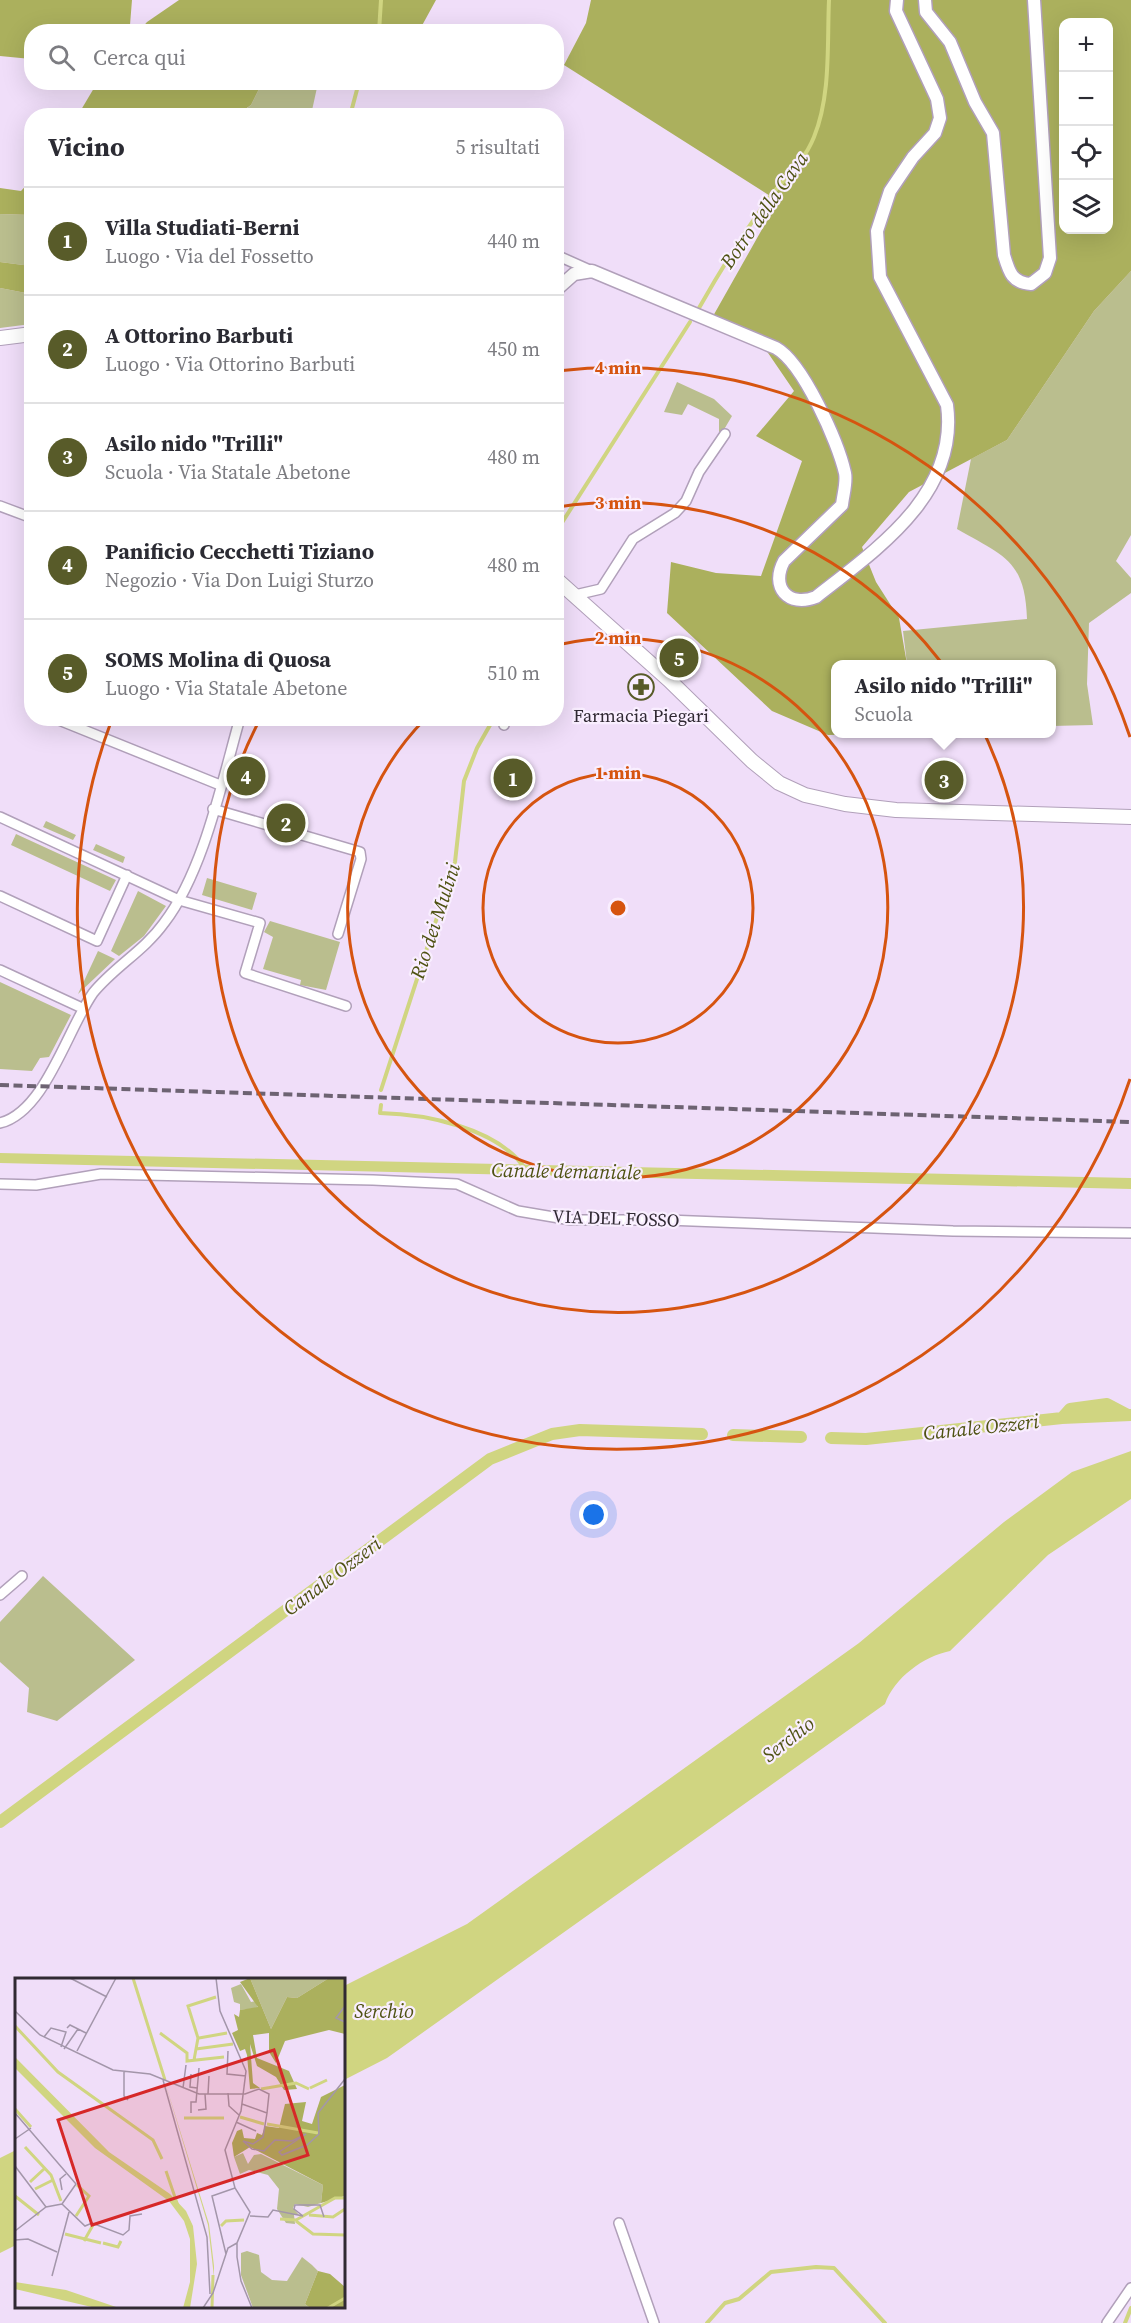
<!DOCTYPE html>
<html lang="it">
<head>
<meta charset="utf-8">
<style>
	:root { --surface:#fff; --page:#f2f2f3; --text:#2b2b33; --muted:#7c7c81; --line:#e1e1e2; --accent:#585b29 }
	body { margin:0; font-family:"Source Serif 4",serif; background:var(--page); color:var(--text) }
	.controls { position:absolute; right:18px; top:18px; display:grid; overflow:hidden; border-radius:12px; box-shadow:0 6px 24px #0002 }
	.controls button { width:54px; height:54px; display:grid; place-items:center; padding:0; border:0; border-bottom:2px solid var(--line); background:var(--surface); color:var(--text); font:30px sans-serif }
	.you { position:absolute; left:594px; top:1515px; width:21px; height:21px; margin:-15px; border:4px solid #fff; border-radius:50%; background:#1a73e8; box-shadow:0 0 0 9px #1a73e833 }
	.badge { display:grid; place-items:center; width:39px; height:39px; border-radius:50%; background:var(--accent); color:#fff; font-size:20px; font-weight:700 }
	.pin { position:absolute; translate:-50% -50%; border:3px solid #fff; box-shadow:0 2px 6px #0006 }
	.popup { position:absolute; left:831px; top:660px; width:225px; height:78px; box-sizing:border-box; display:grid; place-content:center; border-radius:12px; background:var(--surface); filter:drop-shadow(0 2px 4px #0005); font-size:20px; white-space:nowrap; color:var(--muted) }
	.popup b { font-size:22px; color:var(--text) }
	.popup::after { content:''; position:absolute; left:50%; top:100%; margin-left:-12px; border:12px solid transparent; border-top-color:var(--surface) }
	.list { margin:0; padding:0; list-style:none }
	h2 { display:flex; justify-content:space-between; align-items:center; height:78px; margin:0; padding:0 24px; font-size:26px }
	h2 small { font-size:20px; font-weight:400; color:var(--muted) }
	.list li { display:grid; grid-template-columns:39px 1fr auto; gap:18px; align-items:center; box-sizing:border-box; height:108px; padding:0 24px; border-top:2px solid var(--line) }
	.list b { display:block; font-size:22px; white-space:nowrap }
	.list p { margin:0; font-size:20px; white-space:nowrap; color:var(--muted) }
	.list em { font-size:20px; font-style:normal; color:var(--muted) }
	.icon { flex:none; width:33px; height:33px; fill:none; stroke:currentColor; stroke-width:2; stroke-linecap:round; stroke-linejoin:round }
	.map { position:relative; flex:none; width:1131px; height:2323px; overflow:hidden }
	.search { position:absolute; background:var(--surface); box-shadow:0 6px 24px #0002; left:24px; top:24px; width:540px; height:66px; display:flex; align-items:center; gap:15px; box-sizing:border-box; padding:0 21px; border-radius:24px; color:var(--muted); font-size:22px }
	.panel { position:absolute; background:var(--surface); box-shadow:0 6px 24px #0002; left:24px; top:108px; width:540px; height:618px; border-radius:24px }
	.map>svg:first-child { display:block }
	.green { fill:#babe8e }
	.forest { fill:#abb05d; fill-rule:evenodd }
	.water { fill:#d0d581 }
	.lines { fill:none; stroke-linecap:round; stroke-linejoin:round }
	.stream { stroke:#d0d581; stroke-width:4 }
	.canal { stroke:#d0d581; stroke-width:12 }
	.minor-casing { stroke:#b1a0ba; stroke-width:12 }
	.tertiary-casing { stroke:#b1a0ba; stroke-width:15 }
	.secondary-casing { stroke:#b1a0ba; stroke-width:16 }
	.minor { stroke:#fff; stroke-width:9 }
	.tertiary { stroke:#fff; stroke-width:12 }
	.secondary { stroke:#fff; stroke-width:14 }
	.rail { stroke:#6d6372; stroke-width:4; stroke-dasharray:9 4.5; stroke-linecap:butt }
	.ring { fill:none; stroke:#d65410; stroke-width:3 }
	.labels { text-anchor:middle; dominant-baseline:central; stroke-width:4.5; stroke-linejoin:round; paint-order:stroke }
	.poi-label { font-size:18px; fill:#302933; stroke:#f9eeff }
	.street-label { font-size:18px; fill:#302933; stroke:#f9eeff }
	.water-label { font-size:20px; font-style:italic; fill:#4f5213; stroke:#f9eeff }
	.inset-river { fill:none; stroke:#d0d581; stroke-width:3 }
	.inset-road { fill:none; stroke:#a396aa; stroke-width:1.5 }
	.view { fill:#d62828; fill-opacity:0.15; stroke:#d62828; stroke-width:3 }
	.inset-edge { fill:none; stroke:#302933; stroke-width:3 }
	.centre { fill:#d65410; stroke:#f9eeff; stroke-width:3 }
	.ring-label { font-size:18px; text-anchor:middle; font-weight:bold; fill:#d65410; stroke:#f9eeff; stroke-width:4.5; stroke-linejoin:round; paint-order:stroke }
</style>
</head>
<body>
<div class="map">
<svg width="1131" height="2323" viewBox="0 0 1131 2323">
	<rect width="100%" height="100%" fill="#f0def9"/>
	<path class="green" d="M 262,83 L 318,83 L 311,115 L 237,116 L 251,105 Z
		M 0,214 L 31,215 L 31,266 L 0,262 Z
		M 1131,271 L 1131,535 L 1116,561 L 1131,578 L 1131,593 L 1089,623 L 1087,684 L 1093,725 L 1052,726 L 1052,664 L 907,664 L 903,631 L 1027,619 C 1025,560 1004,556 957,529 L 971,459 L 1007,440 L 1094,311 Z
		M 0,288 L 31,294 L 31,324 L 0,328 Z
		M 677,382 L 714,399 L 732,416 L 719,438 L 719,419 L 688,404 L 682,415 L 664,412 Z
		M 46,821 L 76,835 L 73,840 L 43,827 Z
		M 16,834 L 116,880 L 110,891 L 11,845 Z
		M 96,844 L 125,857 L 123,863 L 93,850 Z
		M 207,878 L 257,893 L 252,910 L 202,895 Z
		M 138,891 L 166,906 L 144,936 L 119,956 L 111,951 Z
		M 270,921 L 340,942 L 326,990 L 300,985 L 301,980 L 263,969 L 273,937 L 264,932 Z
		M 98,951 L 115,959 L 78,994 Z
		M 0,982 L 71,1015 L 49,1057 L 40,1058 L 32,1071 L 0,1069 Z
		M 43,1576 L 135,1660 L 57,1721 L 27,1712 L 29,1688 L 0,1662 L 0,1622 Z"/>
	<path class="forest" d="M 0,0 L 132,0 L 130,25 L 123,31 L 32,32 L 31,59 L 0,56 Z
		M 179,0 L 436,0 L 419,31 L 139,31 L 147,22 Z
		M 591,0 L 1131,0 L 1131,271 L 1094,311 L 1007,440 L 909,492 L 862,547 L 876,582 L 899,618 L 907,664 L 836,664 L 836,734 L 865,734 L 828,735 L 772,711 L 667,613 L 671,562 L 716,573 L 761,576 L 802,461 L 756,436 L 794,391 L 766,350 L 708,325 L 778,201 L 564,65 L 586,23 ZM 1064,22 L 1108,22 L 1108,230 L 1064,230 Z
		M 97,83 L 97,82 L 262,83 L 251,105 L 237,115 L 78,115 Z
		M 31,180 L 31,215 L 0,214 L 0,188 L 21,191 Z
		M 0,262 L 31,266 L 31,294 L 0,288 Z"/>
	<path class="water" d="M 0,1153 L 1131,1178 L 1131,1189 L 0,1163 Z
		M 1131,1451 L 1131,1499 L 1048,1555 L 950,1651 C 924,1656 894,1678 885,1704 L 387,2058 L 344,2080 L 344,1986 L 467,1924 L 859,1643 L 1004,1522 L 1072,1472 Z
		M 16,2150 L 16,2245 L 0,2253 L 0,2158 Z"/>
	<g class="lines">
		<path class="stream" d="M 379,32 L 381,0
			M 350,116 L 359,82
			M 699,308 C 720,271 743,234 768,199 C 785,177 803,164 814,137 C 831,95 827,45 829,0
			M 556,532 L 690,322
			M 381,1090 L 455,862 L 464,781 L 477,748 L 494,718
			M 381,1105 L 380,1113 C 426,1114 496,1128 524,1167
			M 707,2323 L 725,2303 L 739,2299 L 771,2272 L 816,2267 L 834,2268 L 885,2323
			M 1125,2323 L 1131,2308"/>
		<path class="canal" d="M 1062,1418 L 1070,1409 L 1107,1404 L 1126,1414
			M 733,1435 L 801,1437
			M 831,1438 L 866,1439 L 1062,1418 L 1131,1415
			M 0,1822 L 490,1459 L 552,1434 L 580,1430 L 702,1434"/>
		<g class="minor-casing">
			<path id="minor" d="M 556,255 L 592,271
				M 0,506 L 32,518
				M 575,595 L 601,589 L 633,539 L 675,513 L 686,501 L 699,472 L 725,434
				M 556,599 L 563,585
				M 54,718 L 220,785
				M 504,725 L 506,718
				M 213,809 L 360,852 L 361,859 L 338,934
				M 0,817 L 179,900 L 260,923 L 245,973 L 346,1006
				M 0,896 L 97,941 L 127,875
				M 0,970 L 82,1008
				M 0,1123 C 45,1112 67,1030 93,993 C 114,967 144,951 164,923 C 204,871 222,781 240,718
				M 0,1184 L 36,1185 L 101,1174 L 373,1180 L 457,1184 L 518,1211 L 571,1220 L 667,1220 L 953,1231 L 1131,1233
				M 0,1595 L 22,1576
				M 619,2223 L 654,2323
				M 1107,2323 L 1131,2288"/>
		</g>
		<g class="tertiary-casing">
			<path id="tertiary" d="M 925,0 L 926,12 L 950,42 L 975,102 L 993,133 L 1004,255 C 1009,272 1012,283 1031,284 L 1045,273 L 1050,258 L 1034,0
				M 556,290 L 574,274 L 592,271 L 776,348 C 803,363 838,442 845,473 C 847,482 843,495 842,505 L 784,561 C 770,587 788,608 816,597 C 877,549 959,494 947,405 L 880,277 L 877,231 L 890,191 L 913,157 L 935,133 L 940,118 L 937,99 L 896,11 L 897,0"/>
		</g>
		<g class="secondary-casing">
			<path id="secondary" d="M 0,338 L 32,334
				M 556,579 L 669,680 L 752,761 L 779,783 L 805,795 L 845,804 L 896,810 L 1131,817"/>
		</g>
		<use href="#minor" class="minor"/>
		<use href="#tertiary" class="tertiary"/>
		<use href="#secondary" class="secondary"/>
		<path class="rail" d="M 0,1085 L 1131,1122"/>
	</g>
	<g class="ring">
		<circle cx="618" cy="908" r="135"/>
		<path d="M557 645A270 270 0 1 1 425 719"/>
		<path d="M558 507A405 405 0 1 1 259 721"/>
		<path d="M1130 1079A540 540 0 1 1 112 719M557 371A540 540 0 0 1 1130 737"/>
	</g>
	<defs>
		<g id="pharmacy-ring" transform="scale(1.35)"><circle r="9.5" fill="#f9eeff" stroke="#585b29" stroke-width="1.5"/><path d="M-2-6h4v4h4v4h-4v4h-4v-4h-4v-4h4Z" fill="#585b29"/></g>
	</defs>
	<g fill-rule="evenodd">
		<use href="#pharmacy-ring" x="641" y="687"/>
	</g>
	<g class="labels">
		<g class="poi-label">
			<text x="641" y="715">Farmacia Piegari</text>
		</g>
		<g class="street-label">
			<text transform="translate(616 1218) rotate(2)">VIA DEL FOSSO</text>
		</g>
		<g class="water-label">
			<text transform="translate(764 210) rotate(-55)">Botro della Cava</text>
			<text transform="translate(435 921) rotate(-72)">Rio dei Mulini</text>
			<text transform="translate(566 1171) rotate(1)">Canale demaniale</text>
			<text transform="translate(981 1427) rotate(-6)">Canale Ozzeri</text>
			<text transform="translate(332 1576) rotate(-37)">Canale Ozzeri</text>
			<text transform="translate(788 1739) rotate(-38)">Serchio</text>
			<text x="384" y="2011">Serchio</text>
		</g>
	</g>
	<g transform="translate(15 1978)">
		<rect width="330" height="330" fill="#f0def9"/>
		<path d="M 235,0 L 314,0 L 282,20 L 272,19 L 256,51 ZM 226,6 L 236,24 L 241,23 L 243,30 L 225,32 L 225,26 L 219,24 L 216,10 ZM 228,175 L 233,186 L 239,177 L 246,176 L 308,207 L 306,225 L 293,229 L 280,226 L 278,230 L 284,237 L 279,237 L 280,246 L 271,245 L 262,231 L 264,211 L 253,197 L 234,192 L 225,196 L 219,179 ZM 232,273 L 244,277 L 246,294 L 257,302 L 272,303 L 287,279 L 297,287 L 303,293 L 290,326 L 295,330 L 238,330 L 226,297 L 226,275 Z" fill="#babe8e"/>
		<path d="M 235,0 L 256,51 L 272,19 L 282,20 L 314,0 L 330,0 L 330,56 L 314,52 L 270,63 L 261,85 L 254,74 L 254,55 L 238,57 L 242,80 L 274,93 L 282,111 L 269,112 L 261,99 L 242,88 L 235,66 L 238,105 L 245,110 L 235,111 L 232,77 L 230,71 L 225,73 L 217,55 L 223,52 L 219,36 L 224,39 L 225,32 L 243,29 L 225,4 ZM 330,107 L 330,218 L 306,225 L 308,207 L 235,169 L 219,179 L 217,165 L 222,153 L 227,151 L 229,160 L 240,161 L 242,155 L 247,157 L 250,148 L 264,150 L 270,126 L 291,124 L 287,143 L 297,146 L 306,119 ZM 303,293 L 315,296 L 330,309 L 330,330 L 295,330 L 290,326 Z" fill="#abb05d"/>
		<path d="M 0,79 L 94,174 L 155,216 L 171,233 L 178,248 L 182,286 L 175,330 L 168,330 L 175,304 L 175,261 L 169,243 L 154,223 L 80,170 L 0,90 ZM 149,101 L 194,246 L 199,288 L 199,299 L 193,247 ZM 0,304 L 51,312 L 104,330 L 81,330 L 0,311 Z" fill="#d0d581"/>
		<path class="inset-river" d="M 118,0 L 150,102M 0,48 L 43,94 L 138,162 L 147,181M 145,55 L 172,75 L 172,83 L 209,79M 184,60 L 212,55M 181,71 L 218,66M 179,82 L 183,60 L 173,28 L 201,19M 295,110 L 312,102M 246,111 L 281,105 L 294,111M 0,131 L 16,149M 225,139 L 249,146M 169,140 L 209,140M 252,146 L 303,155M 10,169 L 36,197 L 46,223M 151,193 L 163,228M 15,204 L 29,191M 20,211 L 38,202M 0,218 L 24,237M 294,237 L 318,239 L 330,231M 61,238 L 74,218 L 62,207M 265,241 L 281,242 L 320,220 L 330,220M 281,243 L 298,256 L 330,257M 206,248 L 211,243 L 229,242M 50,256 L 86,265M 69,263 L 78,247M 88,265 L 103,269 L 106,263M 197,330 L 198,297M 313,330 L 330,320"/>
		<path class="inset-road" d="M 55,0 L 92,19M 201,0 L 205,33 L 231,93 L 226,133 L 210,172 L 220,210 L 235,234 L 222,265 L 222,279 L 226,303 L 237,330M 330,28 L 321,40 L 330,44M 0,33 L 25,57 L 98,92 L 135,96 L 184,116 L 230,116 L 244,111 L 254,116 L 252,135M 52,50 L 55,47 L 71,55M 29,59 L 36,50 L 51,54 L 46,69M 49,71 L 63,51M 62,73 L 101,0M 213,73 L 212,96 L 231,98M 109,93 L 109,118 L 113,122M 176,96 L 175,109 L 182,110M 148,102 L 192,259 L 195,316M 168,110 L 171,87M 213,115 L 214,128 L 224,137M 193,116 L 194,98M 227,126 L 252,135 L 248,159 L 238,166 L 228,163 L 237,171 L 249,173 L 260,162 L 277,163 L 291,156 L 264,174 L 267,177 L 292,167 L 304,156 L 303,135 L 330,101M 183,132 L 191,131 L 190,116M 0,135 L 61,206 L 47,226M 176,135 L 176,124 L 181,124 L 184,90M 221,144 L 241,153M 0,161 L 16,150M 0,188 L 31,229M 47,212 L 45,201 L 51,196M 47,226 L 70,248 L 77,245 L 108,257 L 114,252 L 115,238 L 127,236M 235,238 L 253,239 L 258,232 L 288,238 L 279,231 L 280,227 L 305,227 L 309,239M 0,253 L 31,229 L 47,226M 0,262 L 13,261 L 42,274M 211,276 L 197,218 L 220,210M 37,298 L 54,234M 188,330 L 198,315 L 213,270 L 222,265"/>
		<path class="view" d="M 259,72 L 293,177 L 77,247 L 43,142 Z"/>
		<rect width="330" height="330" class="inset-edge"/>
	</g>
	<circle cx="618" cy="908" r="9" class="centre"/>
	<g class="ring-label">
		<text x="618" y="374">4 min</text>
		<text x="618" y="509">3 min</text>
		<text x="618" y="644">2 min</text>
		<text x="618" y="779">1 min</text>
	</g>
</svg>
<div class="controls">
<button>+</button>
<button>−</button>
<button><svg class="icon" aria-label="locate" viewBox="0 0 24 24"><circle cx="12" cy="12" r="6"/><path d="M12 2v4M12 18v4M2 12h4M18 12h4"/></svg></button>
<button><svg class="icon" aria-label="layers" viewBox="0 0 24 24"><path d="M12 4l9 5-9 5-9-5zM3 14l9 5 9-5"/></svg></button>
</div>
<div class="you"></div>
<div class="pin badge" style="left:513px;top:778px">1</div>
<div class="pin badge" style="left:286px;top:823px">2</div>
<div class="pin badge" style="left:944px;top:780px">3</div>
<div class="popup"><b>Asilo nido &quot;Trilli&quot;</b>Scuola</div>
<div class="pin badge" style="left:246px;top:776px">4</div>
<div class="pin badge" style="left:679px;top:658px">5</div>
<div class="search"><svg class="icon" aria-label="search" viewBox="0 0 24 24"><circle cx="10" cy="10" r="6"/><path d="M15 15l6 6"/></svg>Cerca qui</div>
<section class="panel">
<h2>Vicino<small>5 risultati</small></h2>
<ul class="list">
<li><span class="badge">1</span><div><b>Villa Studiati-Berni</b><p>Luogo · Via del Fossetto</p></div><em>440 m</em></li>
<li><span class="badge">2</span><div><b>A Ottorino Barbuti</b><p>Luogo · Via Ottorino Barbuti</p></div><em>450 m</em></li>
<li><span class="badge">3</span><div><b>Asilo nido &quot;Trilli&quot;</b><p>Scuola · Via Statale Abetone</p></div><em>480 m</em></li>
<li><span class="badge">4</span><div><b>Panificio Cecchetti Tiziano</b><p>Negozio · Via Don Luigi Sturzo</p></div><em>480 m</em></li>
<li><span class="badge">5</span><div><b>SOMS Molina di Quosa</b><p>Luogo · Via Statale Abetone</p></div><em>510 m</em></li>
</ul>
</section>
</div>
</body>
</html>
